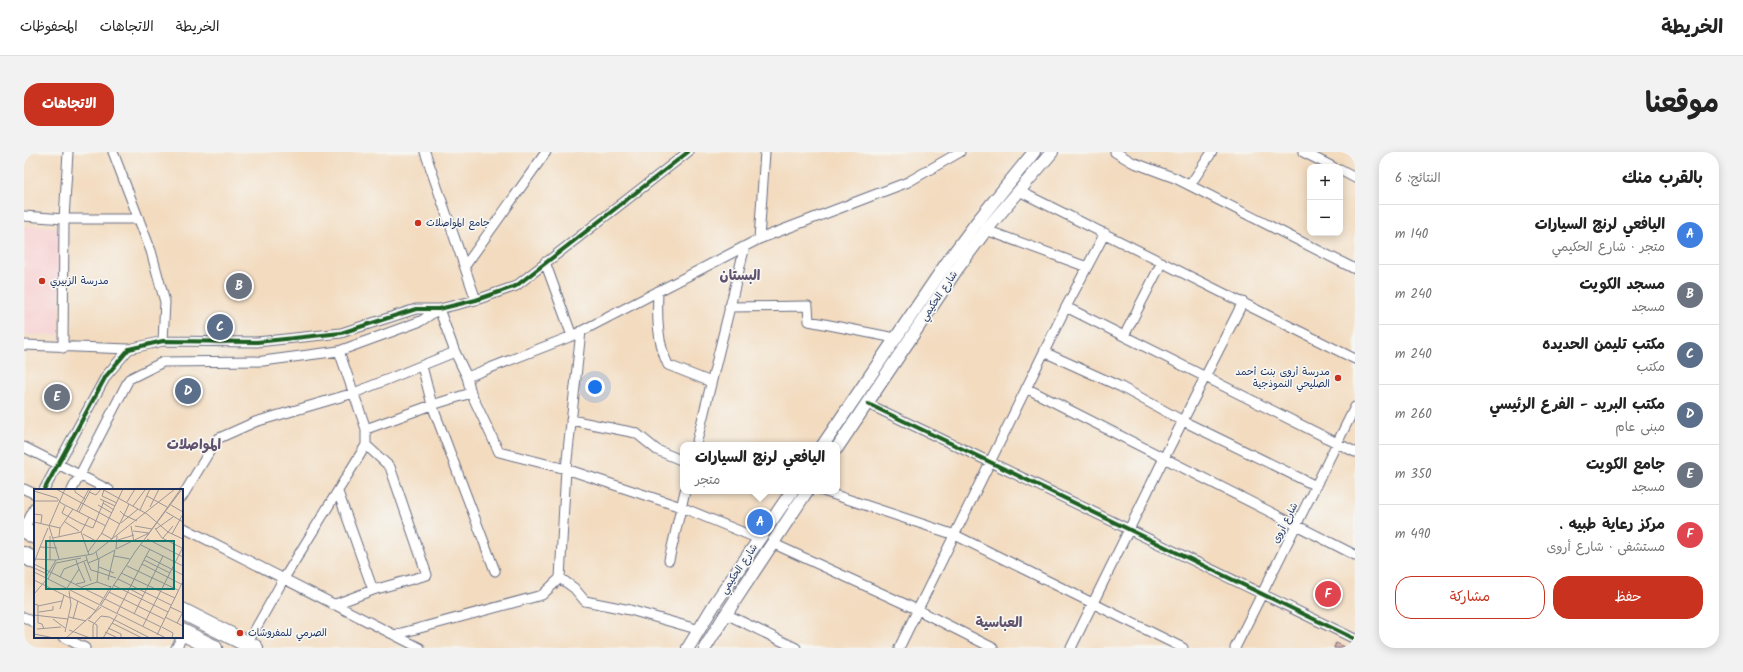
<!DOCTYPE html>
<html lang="ar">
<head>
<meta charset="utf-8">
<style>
	:root { --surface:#fff; --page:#f2f2f2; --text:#222; --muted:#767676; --line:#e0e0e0; --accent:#c8321e }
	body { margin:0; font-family:Kalam,"Playpen Sans Arabic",sans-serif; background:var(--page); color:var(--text); direction:rtl }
	.controls { position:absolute; right:12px; top:12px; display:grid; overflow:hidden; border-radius:8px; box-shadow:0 2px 10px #0003 }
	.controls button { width:36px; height:36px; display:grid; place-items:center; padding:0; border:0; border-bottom:1px solid var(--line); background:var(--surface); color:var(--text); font:20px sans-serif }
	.you { position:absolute; left:571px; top:235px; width:14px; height:14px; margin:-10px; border:3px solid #fff; border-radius:50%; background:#1a73e8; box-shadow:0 0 0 6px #1a73e833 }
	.badge { display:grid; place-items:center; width:26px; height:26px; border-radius:50%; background:var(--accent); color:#fff; font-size:13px; font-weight:700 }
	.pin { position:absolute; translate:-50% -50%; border:2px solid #fff; box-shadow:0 1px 4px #0006 }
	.popup { position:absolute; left:656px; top:290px; width:160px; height:52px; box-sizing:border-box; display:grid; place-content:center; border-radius:8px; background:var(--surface); filter:drop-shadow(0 1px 3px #0005); font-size:13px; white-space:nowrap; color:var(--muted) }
	.popup b { font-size:15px; color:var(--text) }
	.popup::after { content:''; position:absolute; left:50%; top:100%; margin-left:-8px; border:8px solid transparent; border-top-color:var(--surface) }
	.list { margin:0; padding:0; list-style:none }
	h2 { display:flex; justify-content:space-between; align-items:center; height:52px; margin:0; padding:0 16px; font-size:17px }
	h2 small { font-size:13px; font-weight:400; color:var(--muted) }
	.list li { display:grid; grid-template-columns:26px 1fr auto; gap:12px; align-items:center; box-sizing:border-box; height:60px; padding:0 16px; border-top:1px solid var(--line) }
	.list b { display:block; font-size:15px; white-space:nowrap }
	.list p { margin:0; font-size:13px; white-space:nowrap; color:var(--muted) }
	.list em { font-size:13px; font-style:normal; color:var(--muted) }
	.actions { display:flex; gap:8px; padding:12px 16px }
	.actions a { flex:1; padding:9px 0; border:1px solid var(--accent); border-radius:16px; text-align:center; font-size:14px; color:var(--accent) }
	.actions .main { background:var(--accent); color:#fff }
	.map { position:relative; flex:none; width:1331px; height:496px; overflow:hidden; direction:ltr; border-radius:16px }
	header { display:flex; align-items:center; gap:24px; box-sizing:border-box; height:56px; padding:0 20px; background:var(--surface); border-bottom:1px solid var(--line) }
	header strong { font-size:19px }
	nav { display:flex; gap:22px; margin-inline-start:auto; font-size:14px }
	.intro { display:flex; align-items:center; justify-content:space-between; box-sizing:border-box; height:96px; padding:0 24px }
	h1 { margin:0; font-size:28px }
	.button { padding:10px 18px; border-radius:16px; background:var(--accent); color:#fff; font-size:14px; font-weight:700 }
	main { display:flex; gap:24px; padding:0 24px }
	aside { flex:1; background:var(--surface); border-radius:16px; box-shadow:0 2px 10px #0003 }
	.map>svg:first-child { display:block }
	.built { fill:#f7cfd0 }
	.building { fill:#e09388 }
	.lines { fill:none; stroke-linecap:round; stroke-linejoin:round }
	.street-casing { stroke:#676b80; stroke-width:11 }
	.secondary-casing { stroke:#676b80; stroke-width:14 }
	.highway-casing { stroke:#676b80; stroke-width:18 }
	.street { stroke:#fff; stroke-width:9 }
	.secondary { stroke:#fff; stroke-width:12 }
	.highway { stroke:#fff; stroke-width:16 }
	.cycleway-casing { stroke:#f6f6f2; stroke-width:6 }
	.cycleway { stroke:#1b5e20; stroke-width:4 }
	.poi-dot { fill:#c8321e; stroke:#f6f6f2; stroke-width:1.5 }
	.labels { text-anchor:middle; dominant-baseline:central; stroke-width:3.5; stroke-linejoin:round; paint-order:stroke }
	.poi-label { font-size:10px; fill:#1b2f5e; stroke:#f6f6f2; text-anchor:start }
	.street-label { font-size:10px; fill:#1b2f5e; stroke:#f6f6f2 }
	.district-label { font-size:14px; font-weight:bold; fill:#60526d; stroke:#f6f6f2 }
	.inset-road { fill:none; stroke:#9d9698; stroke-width:1 }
	.view { fill:#0f766e; fill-opacity:0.15; stroke:#0f766e; stroke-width:2 }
	.inset-edge { fill:none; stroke:#1b2f5e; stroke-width:2 }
</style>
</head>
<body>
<header>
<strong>الخريطة</strong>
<nav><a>الخريطة</a><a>الاتجاهات</a><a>المحفوظات</a></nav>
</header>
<div class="intro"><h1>موقعنا</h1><a class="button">الاتجاهات</a></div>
<main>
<aside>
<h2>بالقرب منك<small>النتائج: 6</small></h2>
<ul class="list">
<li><span class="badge" style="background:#3f7fe0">A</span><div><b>اليافعي لرنج السيارات</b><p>متجر · شارع الحكيمي</p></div><em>140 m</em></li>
<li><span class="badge" style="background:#6b7280">B</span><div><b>مسجد الكويت</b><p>مسجد</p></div><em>240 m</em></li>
<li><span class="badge" style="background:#5c6f8a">C</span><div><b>مكتب تليمن الحديده</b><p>مكتب</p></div><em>240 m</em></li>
<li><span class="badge" style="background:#5c6f8a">D</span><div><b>مكتب البريد - الفرع الرئيسي</b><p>مبنى عام</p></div><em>260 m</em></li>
<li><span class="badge" style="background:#6b7280">E</span><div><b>جامع الكويت</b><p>مسجد</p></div><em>350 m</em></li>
<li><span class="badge" style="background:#e0444e">F</span><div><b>مركز رعاية طبيه .</b><p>مستشفى · شارع أروى</p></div><em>490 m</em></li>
</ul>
<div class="actions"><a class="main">حفظ</a><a>مشاركة</a></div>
</aside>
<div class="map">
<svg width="1331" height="496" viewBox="0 0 1331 496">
	<rect width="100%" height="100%" fill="#f6f6f2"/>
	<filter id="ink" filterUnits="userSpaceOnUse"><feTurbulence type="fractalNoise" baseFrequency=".025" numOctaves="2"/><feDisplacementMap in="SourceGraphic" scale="8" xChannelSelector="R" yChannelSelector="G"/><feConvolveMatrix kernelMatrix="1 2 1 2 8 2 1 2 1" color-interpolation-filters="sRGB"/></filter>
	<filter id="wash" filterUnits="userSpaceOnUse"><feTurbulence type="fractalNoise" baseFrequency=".012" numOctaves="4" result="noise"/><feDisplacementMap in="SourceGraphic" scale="16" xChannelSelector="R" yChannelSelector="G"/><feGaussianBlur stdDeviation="0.9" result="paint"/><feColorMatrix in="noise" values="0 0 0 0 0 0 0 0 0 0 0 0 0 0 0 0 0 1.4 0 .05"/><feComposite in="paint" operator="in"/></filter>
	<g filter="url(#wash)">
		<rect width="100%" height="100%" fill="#f3dbbf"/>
		<path class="built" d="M 0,74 L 36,75 L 35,183 L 0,183 Z"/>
		<g id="blocks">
			<path class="building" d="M 1312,491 L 1322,496 L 1310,496 Z"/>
		</g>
	</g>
	<g filter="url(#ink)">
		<use href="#blocks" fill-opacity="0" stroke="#676b80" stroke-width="1"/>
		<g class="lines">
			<g class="street-casing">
				<path id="street" d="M 89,0 L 127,99 L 141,150 L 139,189
					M 401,0 L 452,148
					M 741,0 L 735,87 L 884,30 L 936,0
					M 1091,0 L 1108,10 L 1151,26 L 1331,117
					M 1279,0 L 1309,15
					M 1316,18 L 1331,26
					M 1166,33 L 1188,0
					M 995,39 L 1331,207
					M 0,64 L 40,67 L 115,67
					M 962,78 L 1063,115
					M 1081,81 L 1042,155 L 1331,300
					M 521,110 L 548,184 L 735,87
					M 441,114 L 522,0
					M 634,139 C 633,164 633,190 644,213 L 687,230
					M 705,155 L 784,154 L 785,169 L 871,186
					M 415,157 L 431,200 L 443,225 L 548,184
					M 1100,184 L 1138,110
					M 0,193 L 105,197
					M 39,196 L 40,67 L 44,0
					M 1020,200 L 1097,235 L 1159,269 L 1292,334
					M 398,214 L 408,253 L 471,419
					M 443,225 L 447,241 L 475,300 L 542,317 L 557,179
					M 1002,236 L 1331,403
					M 844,252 L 966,310 L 1331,487
					M 547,268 L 612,281 L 633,298 L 659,309
					M 342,277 L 408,253 L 447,241
					M 672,293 L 721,94
					M 0,295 L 85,338
					M 0,337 L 11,342
					M 20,338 L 82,224 L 105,197 L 139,189 L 233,190 L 317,181 L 392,157 L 415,157 L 452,148 L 492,134 L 664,0
					M 48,338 L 105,227 L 139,210 L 239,209 L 315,199 L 397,169 L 415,157
					M 799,339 L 931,383 L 1159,496
					M 314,340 L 349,438
					M 158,345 L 193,287 L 231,270 L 330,241 L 431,200
					M 158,375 L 396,496
					M 0,377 L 11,355
					M 748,391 L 894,458 L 969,496
					M 645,408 L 661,339
					M 536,426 L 550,436 L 561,449 L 606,458 L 676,478
					M 309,453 L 349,438 L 403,423 L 366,315 L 342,293
					M 702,462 L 772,496
					M 0,465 L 11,471
					M 370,483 L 518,443 L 536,426 L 542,317 L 657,355 L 735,387
					M 39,485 L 61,496
					M 223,492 L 259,428 L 342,293 L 342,277 L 315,199
					M 152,496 L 158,485
					M 875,496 L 1042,155
					M 1047,496 L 1140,306 L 1219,150
					M 1211,496 L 1331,255"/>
			</g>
			<g class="secondary-casing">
				<path id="secondary" d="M 799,293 L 924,109 L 953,70 L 1010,0
					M 813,296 L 933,117 L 962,78 L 1028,0
					M 664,496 L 690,453 L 768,339
					M 681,496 L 702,462 L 783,339"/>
			</g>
			<g class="highway-casing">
				<path id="highway" d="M 0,378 L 11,384
					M 0,403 L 11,409
					M 158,459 L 231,496
					M 158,480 L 190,496"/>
			</g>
			<use href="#street" class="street"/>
			<use href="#secondary" class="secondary"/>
			<use href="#highway" class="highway"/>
			<g class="cycleway-casing">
				<path id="cycleway" d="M 844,252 L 966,310 L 1331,487
					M 20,338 L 82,224 L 105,197 L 139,189 L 233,190 L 317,181 L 392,157 L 415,157 L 452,148 L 492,134 L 664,0"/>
			</g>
			<use href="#cycleway" class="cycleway"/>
		</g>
	</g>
	<g class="poi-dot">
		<circle cx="394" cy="71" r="4"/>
		<circle cx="18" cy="129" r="4"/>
		<circle cx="1314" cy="226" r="4"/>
		<circle cx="216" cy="481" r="4"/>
	</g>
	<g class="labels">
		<g class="poi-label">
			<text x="402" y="71">جامع المواصلات</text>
			<text x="26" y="129">مدرسة الزبيري</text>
			<text x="1306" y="220" text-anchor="end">مدرسة أروى بنت أحمد<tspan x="1306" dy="12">الصليحي النموذجية</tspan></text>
			<text x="224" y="481">الصرمي للمفروشات</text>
		</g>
		<g class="street-label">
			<text transform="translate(915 144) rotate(-56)">شارع الحكيمي</text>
			<text transform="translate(1261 371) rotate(-63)">شارع أروى</text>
			<text transform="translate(715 417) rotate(-56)">شارع الحكيمي</text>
		</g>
		<g class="district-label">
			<text x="716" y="124">البستان</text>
			<text x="170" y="293">المواصلات</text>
			<text x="975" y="471">العباسية</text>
		</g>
	</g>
	<g transform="translate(10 337)">
		<rect width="149" height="149" fill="#f3dbbf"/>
		<path class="inset-road" d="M 22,0 L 86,35M 41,0 L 41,3 L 51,10M 68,0 L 113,25 L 134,43 L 149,50M 70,1 L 68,7 L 83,14M 0,2 L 23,9 L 27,14 L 72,37M 55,3 L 62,6 L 67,0M 113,7 L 133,18M 66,10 L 81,17M 0,12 L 24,12M 93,13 L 101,0M 69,14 L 80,21M 95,15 L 90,26 L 103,32M 64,16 L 78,24M 137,16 L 149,23M 31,17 L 28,24 L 46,34 L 51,36 L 55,28M 99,17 L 111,1M 116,18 L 125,0M 106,21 L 116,0M 43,22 L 55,0M 45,23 L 57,0M 132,23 L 149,33M 0,25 L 8,26 L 7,34M 0,33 L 26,39 L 25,47M 31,33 L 45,42M 87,34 L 104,20M 97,37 L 100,53M 101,37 L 118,40M 26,39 L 39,20M 121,39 L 128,49 L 148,59M 122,40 L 139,28M 99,42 L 115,44M 47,43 L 51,36 L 59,39 L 70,12M 67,44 L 78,50 L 90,26 L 86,22M 49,45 L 62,52M 138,45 L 149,25M 83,47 L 82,60 L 115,44M 113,47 L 146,1M 19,49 L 47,43 L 55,66M 129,49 L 139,37M 113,50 L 149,68M 84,51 L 100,46M 107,56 L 149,77M 6,58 L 14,39M 116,60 L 112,67 L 149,86M 54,63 L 68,44 L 89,0M 62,63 L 64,70 L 81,61M 52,67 L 54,74 L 64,70M 80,67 L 96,70M 0,70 L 22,71M 25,70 L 15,37 L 31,0M 16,71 L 16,47M 110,71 L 136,84M 50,73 L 57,92M 0,74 L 6,58 L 23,59M 54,74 L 57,81 L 64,83 L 65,69M 0,75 L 69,109M 108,75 L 149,96M 93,77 L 144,101M 65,78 L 80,84M 0,79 L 13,85M 0,83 L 132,149M 87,84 L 141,109M 12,88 L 22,71 L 59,65 L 141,0M 26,88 L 30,80 L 53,71M 14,90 L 22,74 L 47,69M 84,90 L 137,116M 0,91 L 36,109M 74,91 L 81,61M 63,93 L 77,98M 42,95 L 51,93 L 45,80M 79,96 L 134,123M 48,98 L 63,93 L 64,83 L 82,89M 33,99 L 45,80 L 42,71M 96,100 L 109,107M 75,103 L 130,130M 0,105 L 12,91M 36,108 L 61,121M 71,110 L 127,138M 0,115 L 4,116 L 4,134 L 8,135 L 10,140M 66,115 L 77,97M 67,116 L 101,63 L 148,0M 4,117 L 28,112M 136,118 L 149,124M 26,120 L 30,106M 5,123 L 19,121 L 19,117M 83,124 L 112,67M 100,125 L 129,67M 0,126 L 34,130M 35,128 L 52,132M 131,128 L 149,137M 19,130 L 31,139M 39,130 L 44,112M 55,130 L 65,117M 54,131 L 63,136 L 63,149M 78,134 L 108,149M 143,134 L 149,123M 109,137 L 149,58M 128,138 L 139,144 L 138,149M 74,139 L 87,145 L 87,149M 3,140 L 27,138M 35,141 L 56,149M 31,143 L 37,116 L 35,102M 71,143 L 84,149M 0,145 L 20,149M 123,146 L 149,92M 32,149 L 67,118M 59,149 L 59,136 L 67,127 L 75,128 L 116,149M 69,149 L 83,126"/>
		<path class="view" d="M 12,52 L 140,52 L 140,100 L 12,100 Z"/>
		<rect width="149" height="149" class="inset-edge"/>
	</g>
</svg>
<div class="controls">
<button>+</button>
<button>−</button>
</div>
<div class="you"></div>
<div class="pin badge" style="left:736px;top:370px;background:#3f7fe0">A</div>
<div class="popup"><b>اليافعي لرنج السيارات</b>متجر</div>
<div class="pin badge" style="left:215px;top:134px;background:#6b7280">B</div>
<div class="pin badge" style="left:196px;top:175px;background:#5c6f8a">C</div>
<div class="pin badge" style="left:164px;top:239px;background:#5c6f8a">D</div>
<div class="pin badge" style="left:33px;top:245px;background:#6b7280">E</div>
<div class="pin badge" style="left:1304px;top:442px;background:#e0444e">F</div>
</div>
</main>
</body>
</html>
